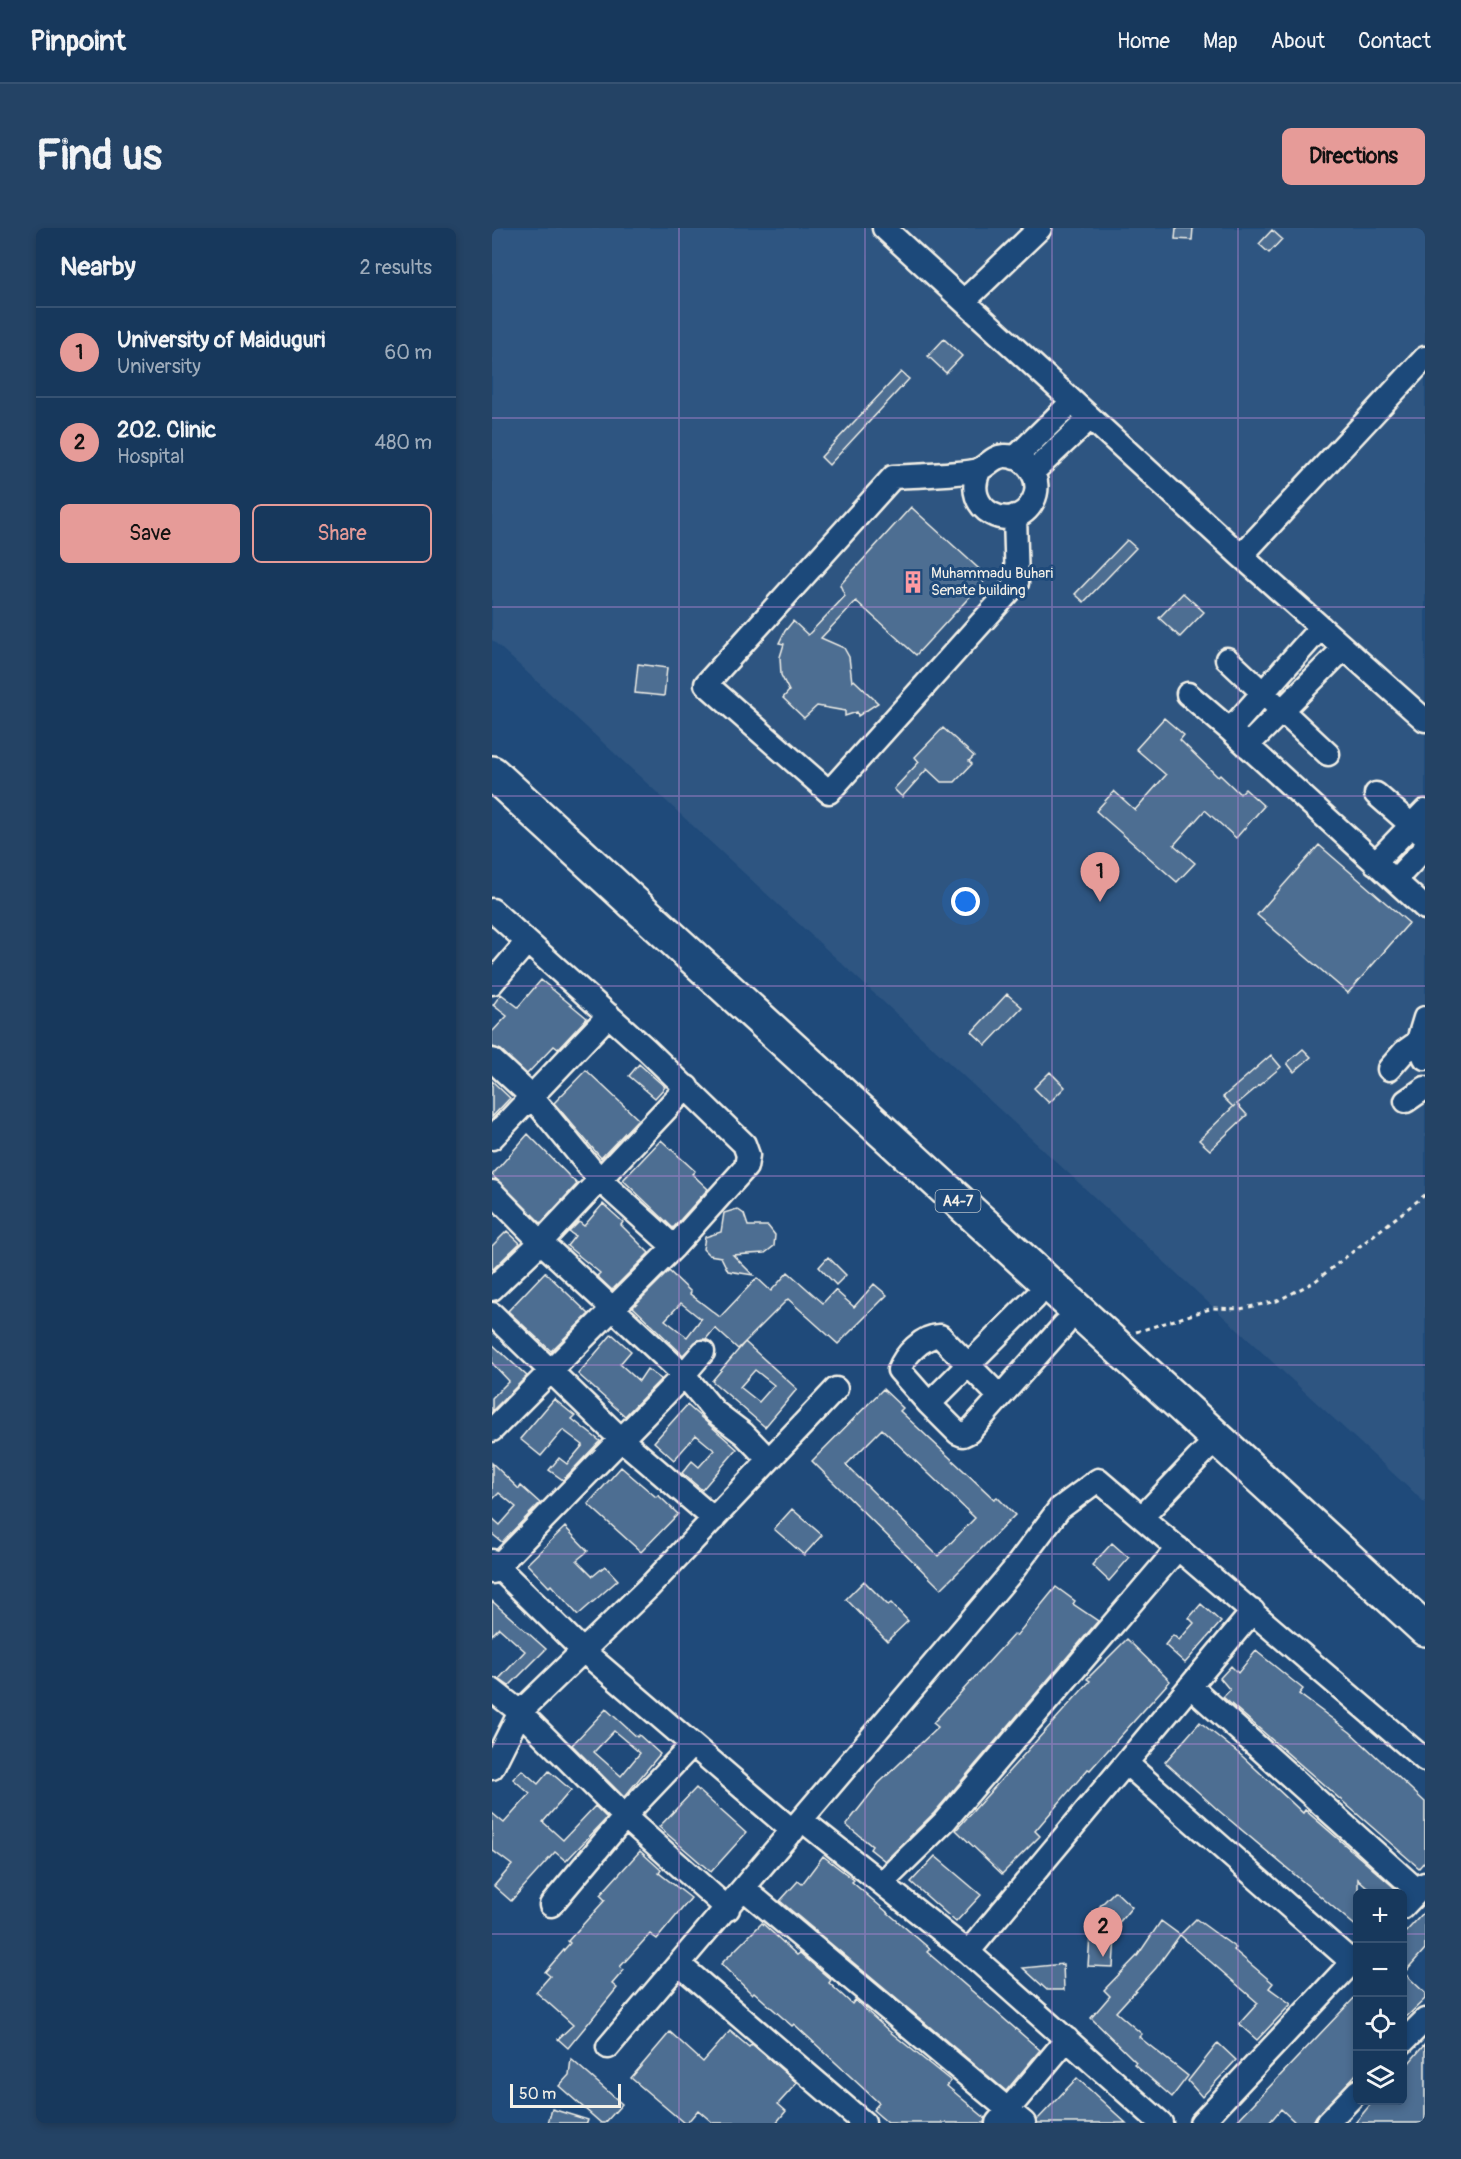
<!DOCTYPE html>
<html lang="en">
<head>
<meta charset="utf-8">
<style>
	:root { --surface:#17385c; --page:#244365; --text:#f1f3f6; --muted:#9eacbb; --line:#365272; --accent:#e69b98 }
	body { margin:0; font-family:Pangolin,sans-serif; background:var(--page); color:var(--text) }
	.controls { position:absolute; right:18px; bottom:18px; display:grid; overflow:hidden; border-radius:9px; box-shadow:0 3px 9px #0003 }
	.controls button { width:54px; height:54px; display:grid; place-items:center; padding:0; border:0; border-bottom:2px solid var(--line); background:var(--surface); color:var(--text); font:30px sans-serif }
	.scale { position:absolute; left:18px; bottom:15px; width:111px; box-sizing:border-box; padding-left:6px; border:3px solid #f4f1e8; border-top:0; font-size:16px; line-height:21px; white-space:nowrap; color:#f4f1e8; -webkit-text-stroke:4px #1f4a7a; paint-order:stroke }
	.you { position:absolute; left:474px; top:674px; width:21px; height:21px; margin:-15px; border:4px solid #fff; border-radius:50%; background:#1a73e8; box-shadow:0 0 0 9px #1a73e833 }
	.badge { display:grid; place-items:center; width:39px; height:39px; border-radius:50%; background:var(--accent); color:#111; font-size:20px; font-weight:700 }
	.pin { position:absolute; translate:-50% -50px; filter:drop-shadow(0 2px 3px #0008) }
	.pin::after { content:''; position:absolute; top:32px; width:21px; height:18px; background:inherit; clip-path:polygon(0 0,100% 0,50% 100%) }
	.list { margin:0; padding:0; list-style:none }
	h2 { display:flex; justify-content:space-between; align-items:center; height:78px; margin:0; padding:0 24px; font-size:26px }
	h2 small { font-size:20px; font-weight:400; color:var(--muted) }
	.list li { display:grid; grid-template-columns:39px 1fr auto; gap:18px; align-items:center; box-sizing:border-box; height:90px; padding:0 24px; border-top:2px solid var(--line) }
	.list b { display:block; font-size:22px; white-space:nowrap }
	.list p { margin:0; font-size:20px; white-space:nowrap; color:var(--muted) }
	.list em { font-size:20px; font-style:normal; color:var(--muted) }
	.actions { display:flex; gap:12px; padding:18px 24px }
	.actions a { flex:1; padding:14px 0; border:2px solid var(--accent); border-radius:9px; text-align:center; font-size:21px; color:var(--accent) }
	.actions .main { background:var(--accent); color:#111 }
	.icon { flex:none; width:33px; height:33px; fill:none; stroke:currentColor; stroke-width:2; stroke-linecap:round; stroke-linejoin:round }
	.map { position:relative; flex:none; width:933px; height:1895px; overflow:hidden; border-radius:9px }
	header { display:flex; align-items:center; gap:36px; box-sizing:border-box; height:84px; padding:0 30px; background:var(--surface); border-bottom:2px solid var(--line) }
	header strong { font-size:28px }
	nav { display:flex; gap:33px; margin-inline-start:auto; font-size:21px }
	.intro { display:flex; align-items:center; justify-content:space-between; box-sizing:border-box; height:144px; padding:0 36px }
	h1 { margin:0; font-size:42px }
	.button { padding:15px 27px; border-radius:9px; background:var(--accent); color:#111; font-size:21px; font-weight:700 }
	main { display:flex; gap:36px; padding:0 36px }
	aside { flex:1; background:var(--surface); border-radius:9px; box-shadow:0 3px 9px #0003 }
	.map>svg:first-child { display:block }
	.built { fill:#2d5581 }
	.building { fill:#4d6e92; stroke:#f4f1e8; stroke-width:1.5; fill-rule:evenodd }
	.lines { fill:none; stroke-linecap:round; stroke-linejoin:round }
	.minor-casing { stroke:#f4f1e8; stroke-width:27 }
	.highway-casing { stroke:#f4f1e8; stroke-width:38 }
	.path { stroke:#f4f1e8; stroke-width:3; stroke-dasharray:4.5 4.5; stroke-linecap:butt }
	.minor { stroke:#1f4a7a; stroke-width:22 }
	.highway { stroke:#1f4a7a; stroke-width:33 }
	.grid { fill:none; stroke:#b185d1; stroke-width:1.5; stroke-opacity:0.55 }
	.labels { text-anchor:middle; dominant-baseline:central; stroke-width:6; stroke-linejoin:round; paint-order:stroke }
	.shield { fill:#1f4a7a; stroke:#b4bfc7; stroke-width:1.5 }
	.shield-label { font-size:14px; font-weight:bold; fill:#f4f1e8 }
	.poi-label { font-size:15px; fill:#f4f1e8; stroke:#1f4a7a; text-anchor:start }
</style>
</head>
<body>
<header>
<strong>Pinpoint</strong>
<nav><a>Home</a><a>Map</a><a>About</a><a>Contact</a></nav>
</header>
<div class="intro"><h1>Find us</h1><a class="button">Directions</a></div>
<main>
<aside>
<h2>Nearby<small>2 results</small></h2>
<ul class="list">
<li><span class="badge">1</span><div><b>University of Maiduguri</b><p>University</p></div><em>60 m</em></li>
<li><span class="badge">2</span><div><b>202. Clinic</b><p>Hospital</p></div><em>480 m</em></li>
</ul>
<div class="actions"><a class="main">Save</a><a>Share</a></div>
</aside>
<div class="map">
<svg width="933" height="1895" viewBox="0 0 933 1895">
	<rect width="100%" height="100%" fill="#1f4a7a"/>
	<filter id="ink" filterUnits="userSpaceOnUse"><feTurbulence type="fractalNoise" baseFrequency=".0167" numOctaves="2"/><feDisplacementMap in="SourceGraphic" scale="12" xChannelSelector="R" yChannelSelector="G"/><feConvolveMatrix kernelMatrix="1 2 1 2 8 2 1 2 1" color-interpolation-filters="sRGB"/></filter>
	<g filter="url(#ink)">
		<path class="built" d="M 0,0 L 933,0 L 933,1275 L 0,412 Z"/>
		<path class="building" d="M 684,0 L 701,0 L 700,12 L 683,11 Z
			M 780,2 L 790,11 L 777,25 L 767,16 Z
			M 452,111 L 470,128 L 454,145 L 436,128 Z
			M 409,144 L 417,151 L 337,237 L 329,229 Z
			M 419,279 L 496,349 L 424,427 L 364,373 L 329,410 L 352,420 L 357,429 L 360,454 L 362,452 L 386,475 L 366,488 L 365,484 L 353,488 L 353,483 L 325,478 L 312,490 L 291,470 L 297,463 L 289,447 L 288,429 L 292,416 L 287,415 L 293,403 L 301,393 L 316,407 L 353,368 L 348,357 Z
			M 635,312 L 644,320 L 592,374 L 583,366 Z
			M 691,365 L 712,384 L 688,409 L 667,390 Z
			M 146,436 L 175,440 L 172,468 L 143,465 Z
			M 672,490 L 692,507 L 688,512 L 726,549 L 728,547 L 748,566 L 753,561 L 772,578 L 744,610 L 713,582 L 682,617 L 703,635 L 685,654 L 604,583 L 622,563 L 643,582 L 674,547 L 644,521 Z
			M 451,500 L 482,528 L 477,533 L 480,536 L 463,554 L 449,554 L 435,541 L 410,569 L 402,561 L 427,534 L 423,529 Z
			M 827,617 L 917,695 L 856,765 L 765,687 Z
			M 49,752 L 95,790 L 66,821 L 62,818 L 35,846 L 9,822 L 0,819 L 0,804 L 15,788 L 1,777 L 9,766 L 26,779 Z
			M 515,766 L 530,779 L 494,817 L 480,804 Z
			M 811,821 L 819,829 L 802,844 L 795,835 Z
			M 779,827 L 789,839 L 745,876 L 755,887 L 718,922 L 707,912 L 743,877 L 741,879 L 731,869 Z
			M 147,836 L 173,859 L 163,870 L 137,848 Z
			M 94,842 L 146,891 L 109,930 L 62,875 Z
			M 558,844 L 573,859 L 557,875 L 542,860 Z
			M 0,853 L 18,870 L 0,889 Z
			M 36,906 L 85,956 L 49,995 L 0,947 Z
			M 169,912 L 203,943 L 200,946 L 216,961 L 181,1000 L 131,952 Z
			M 111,976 L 131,994 L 129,997 L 157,1025 L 120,1062 L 105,1048 L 108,1045 L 75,1018 L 83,1008 L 77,1004 L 87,994 L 92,998 Z
			M 245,981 L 252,986 L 256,998 L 276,998 L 283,1007 L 282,1018 L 273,1025 L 241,1027 L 261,1047 L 236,1043 L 229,1029 L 217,1027 L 211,1021 L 213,1009 L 229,1004 L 232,985 Z
			M 15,1003 L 28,1015 L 0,1042 L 0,1018 Z
			M 336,1029 L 354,1047 L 344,1057 L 327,1039 Z
			M 177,1043 L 199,1064 L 198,1066 L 228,1089 L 265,1050 L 279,1063 L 296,1044 L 331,1075 L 343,1062 L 362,1079 L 382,1056 L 395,1067 L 346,1116 L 296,1071 L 246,1121 L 223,1100 L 214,1111 L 206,1112 L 191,1127 L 141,1079 ZM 189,1075 L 209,1091 L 195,1109 L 173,1092 Z
			M 53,1044 L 97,1086 L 59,1123 L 16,1083 Z
			M 120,1106 L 139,1123 L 128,1136 L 147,1153 L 155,1141 L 169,1151 L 133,1188 L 86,1146 Z
			M 253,1114 L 305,1161 L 273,1199 L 220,1153 ZM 263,1142 L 282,1157 L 267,1174 L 248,1159 Z
			M 0,1116 L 35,1148 L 0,1183 L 0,1170 L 17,1153 L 0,1135 Z
			M 391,1161 L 411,1180 L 408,1183 L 502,1271 L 505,1269 L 523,1287 L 449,1361 L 320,1233 ZM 390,1201 L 483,1290 L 446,1328 L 354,1237 Z
			M 62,1171 L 83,1188 L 80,1191 L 108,1213 L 71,1252 L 57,1242 L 67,1230 L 75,1236 L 91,1217 L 71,1202 L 49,1228 L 28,1211 Z
			M 195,1177 L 245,1221 L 210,1262 L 190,1245 L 200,1233 L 207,1239 L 222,1222 L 204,1207 L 182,1232 L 162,1214 Z
			M 0,1235 L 27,1261 L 29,1258 L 48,1275 L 10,1314 L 0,1306 L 0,1290 L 8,1297 L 24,1279 L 7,1265 L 0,1272 Z
			M 129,1239 L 164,1269 L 166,1267 L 186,1286 L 149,1324 L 96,1276 Z
			M 300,1281 L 330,1307 L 312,1327 L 282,1301 Z
			M 73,1299 L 96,1323 L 85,1332 L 101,1348 L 113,1338 L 126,1352 L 86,1387 L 59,1357 L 57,1359 L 35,1336 Z
			M 620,1315 L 637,1330 L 617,1353 L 600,1337 Z
			M 372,1353 L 396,1377 L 399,1375 L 416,1393 L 395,1413 L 354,1371 Z
			M 564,1359 L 583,1373 L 581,1376 L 606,1393 L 442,1585 L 393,1633 L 378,1621 L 380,1618 L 354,1597 L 387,1555 L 446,1499 L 441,1495 L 522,1406 L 524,1408 Z
			M 0,1373 L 54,1421 L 17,1458 L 7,1451 L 33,1423 L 7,1400 L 0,1407 Z
			M 709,1376 L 729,1394 L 693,1435 L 673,1417 L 681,1407 L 687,1412 L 702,1395 L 697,1390 Z
			M 635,1411 L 678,1453 L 598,1542 L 596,1541 L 543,1603 L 548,1608 L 510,1646 L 464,1602 L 598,1453 L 595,1451 Z
			M 764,1423 L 811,1461 L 807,1466 L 858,1504 L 933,1574 L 933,1633 L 927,1640 L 731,1469 L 738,1462 L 728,1450 L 739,1438 L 746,1445 Z
			M 114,1481 L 145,1509 L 147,1507 L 168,1526 L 132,1569 L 80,1517 ZM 122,1503 L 148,1525 L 129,1548 L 102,1524 Z
			M 708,1494 L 750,1528 L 811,1585 L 813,1582 L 905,1662 L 902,1665 L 882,1665 L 866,1651 L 866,1700 L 726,1582 L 673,1534 Z
			M 30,1542 L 46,1556 L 57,1543 L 79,1562 L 51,1594 L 71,1612 L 103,1578 L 115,1590 L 74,1633 L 63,1624 L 19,1673 L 2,1658 L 20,1637 L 0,1622 L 0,1585 L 12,1595 L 38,1566 L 21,1551 Z
			M 204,1560 L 254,1605 L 219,1644 L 167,1599 Z
			M 148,1623 L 169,1642 L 167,1645 L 199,1670 L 165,1711 L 158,1706 L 128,1739 L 132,1742 L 120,1756 L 125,1760 L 76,1820 L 66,1811 L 81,1797 L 44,1764 L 58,1748 L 53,1744 L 78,1715 L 76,1713 L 113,1672 L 108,1667 Z
			M 331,1628 L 362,1652 L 360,1654 L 438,1721 L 435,1724 L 548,1822 L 514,1863 L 288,1673 L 306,1653 L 310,1656 Z
			M 443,1628 L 489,1667 L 464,1694 L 419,1654 Z
			M 623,1663 L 640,1679 L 625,1697 L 608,1678 Z
			M 933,1683 L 933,1721 L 912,1745 L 933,1765 L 933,1771 L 910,1793 L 910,1708 Z
			M 704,1691 L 744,1720 L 742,1722 L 781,1755 L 777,1760 L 799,1776 L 765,1812 L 747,1796 L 766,1775 L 688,1707 Z
			M 669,1693 L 688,1707 L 664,1740 L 624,1784 L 650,1806 L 647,1809 L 696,1848 L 680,1869 L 642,1836 L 644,1834 L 599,1790 L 618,1768 L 612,1762 L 646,1727 Z
			M 270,1695 L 305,1727 L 308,1725 L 339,1752 L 337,1755 L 360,1776 L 363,1772 L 397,1803 L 459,1853 L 455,1858 L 493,1890 L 492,1895 L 396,1895 L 381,1882 L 387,1875 L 302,1796 L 300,1798 L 262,1764 L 260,1766 L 229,1736 Z
			M 598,1707 L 623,1709 L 621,1739 L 596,1738 Z
			M 571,1736 L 572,1762 L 555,1762 L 531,1740 Z
			M 866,1766 L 866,1844 L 822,1892 L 819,1895 L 804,1895 L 789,1881 L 777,1895 L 743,1895 Z
			M 238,1803 L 257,1819 L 260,1816 L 305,1855 L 286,1876 L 294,1883 L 284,1895 L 221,1895 L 206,1882 L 195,1895 L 192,1895 L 139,1850 L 178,1804 L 211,1834 Z
			M 726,1815 L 744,1832 L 710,1869 L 696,1853 Z
			M 933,1816 L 933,1895 L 863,1895 L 882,1872 L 910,1872 L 910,1843 Z
			M 79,1831 L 130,1876 L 113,1895 L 109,1895 L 67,1858 L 77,1847 Z
			M 585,1850 L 634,1895 L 545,1895 L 545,1892 Z
			M 60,1881 L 96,1892 L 95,1895 L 56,1895 Z"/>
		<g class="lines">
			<g class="minor-casing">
				<path id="minor" d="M 392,0 L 749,328 L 933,492
					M 472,73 L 548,0
					M 523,230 L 580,174
					M 488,241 C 467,282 522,309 541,273 C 552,252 535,227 512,228 C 500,229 497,237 488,241 C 478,246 416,248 401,249 L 214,456 L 337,564 L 525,355 L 523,288
					M 541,244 L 598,190
					M 749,328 L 933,130
					M 735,431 L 836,526
					M 696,466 L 738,502 L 829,399
					M 738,502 L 933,680
					M 755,518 L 852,420
					M 884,566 L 933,609
					M 883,635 L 933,583
					M 903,652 L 933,620
					M 0,682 L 154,821 L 252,916 L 256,927 L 254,939 L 182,1019 L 0,1202
					M 0,755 L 35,714
					M 933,790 L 926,813 L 933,830
					M 0,832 L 39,868 L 108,952 L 182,1019
					M 897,841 L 912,824 L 933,809
					M 914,873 L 933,860
					M 0,910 L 117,787
					M 0,964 L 49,1014 L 192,1147 L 223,1184 L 252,1206 L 277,1232
					M 0,1061 L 49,1014 L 195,859
					M 543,1070 L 437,1176 L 466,1205 L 471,1207 L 477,1204 L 572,1097
					M 0,1086 L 130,1212 L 222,1291
					M 437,1176 L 407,1142 C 412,1128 431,1107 448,1108 L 508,1169
					M 650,1289 L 712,1224
					M 0,1333 L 90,1422 L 301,1603
					M 0,1344 L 187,1152 L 211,1124
					M 698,1458 L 926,1663
					M 0,1462 L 28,1484 L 133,1589 L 236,1681
					M 634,1535 L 860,1734
					M 0,1540 L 28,1484 L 158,1358 L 344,1161
					M 310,1592 L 476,1724 L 669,1895
					M 391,1654 L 452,1594 L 686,1320
					M 252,1661 L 532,1895
					M 59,1677 L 142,1578 L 200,1517
					M 910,1680 L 933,1656
					M 476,1724 L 761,1383
					M 188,1737 L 372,1895
					M 910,1815 L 933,1792
					M 116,1819 L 519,1345 L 567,1281 L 606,1252 L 933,1532
					M 505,1895 L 575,1811
					M 709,1895 L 866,1728
					M 835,1895 L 866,1863"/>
			</g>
			<g class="highway-casing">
				<path id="highway" d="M 0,545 L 933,1401"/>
			</g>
			<path class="path" d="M 644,1104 L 721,1080 L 748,1081 L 785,1073 L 822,1054 L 933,967"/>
			<use href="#minor" class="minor"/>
			<use href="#highway" class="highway"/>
		</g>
	</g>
	<path class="grid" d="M 187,0 L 187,1895M 373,0 L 373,1895M 560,0 L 560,1895M 746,0 L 746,1895M 0,190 L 933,190M 0,379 L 933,379M 0,568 L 933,568M 0,758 L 933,758M 0,948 L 933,948M 0,1137 L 933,1137M 0,1326 L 933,1326M 0,1516 L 933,1516M 0,1706 L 866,1706M 910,1706 L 933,1706"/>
	<defs>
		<g id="building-bare" transform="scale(1.8)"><path d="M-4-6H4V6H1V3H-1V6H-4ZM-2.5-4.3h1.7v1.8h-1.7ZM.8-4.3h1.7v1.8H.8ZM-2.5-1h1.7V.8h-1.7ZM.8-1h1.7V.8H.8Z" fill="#ff9aa2" stroke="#1f4a7a" stroke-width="2.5" paint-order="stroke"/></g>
	</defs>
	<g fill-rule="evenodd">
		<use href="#building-bare" x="421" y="354"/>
	</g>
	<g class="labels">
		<rect class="shield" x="443.5" y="962" width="45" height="22" rx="4.5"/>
		<g class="shield-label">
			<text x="466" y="973">A4-7</text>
		</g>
		<g class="poi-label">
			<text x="439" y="345">Muhammadu Buhari<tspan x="439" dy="17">Senate building</tspan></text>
		</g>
	</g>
</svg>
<div class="controls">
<button>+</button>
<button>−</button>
<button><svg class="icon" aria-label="locate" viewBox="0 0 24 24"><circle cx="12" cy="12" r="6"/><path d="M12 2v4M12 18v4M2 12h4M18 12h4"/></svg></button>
<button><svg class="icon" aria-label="layers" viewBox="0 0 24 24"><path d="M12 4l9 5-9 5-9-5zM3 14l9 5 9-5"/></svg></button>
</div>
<div class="scale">50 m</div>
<div class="you"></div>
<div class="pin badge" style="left:608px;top:674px">1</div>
<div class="pin badge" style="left:611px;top:1729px">2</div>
</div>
</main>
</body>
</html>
